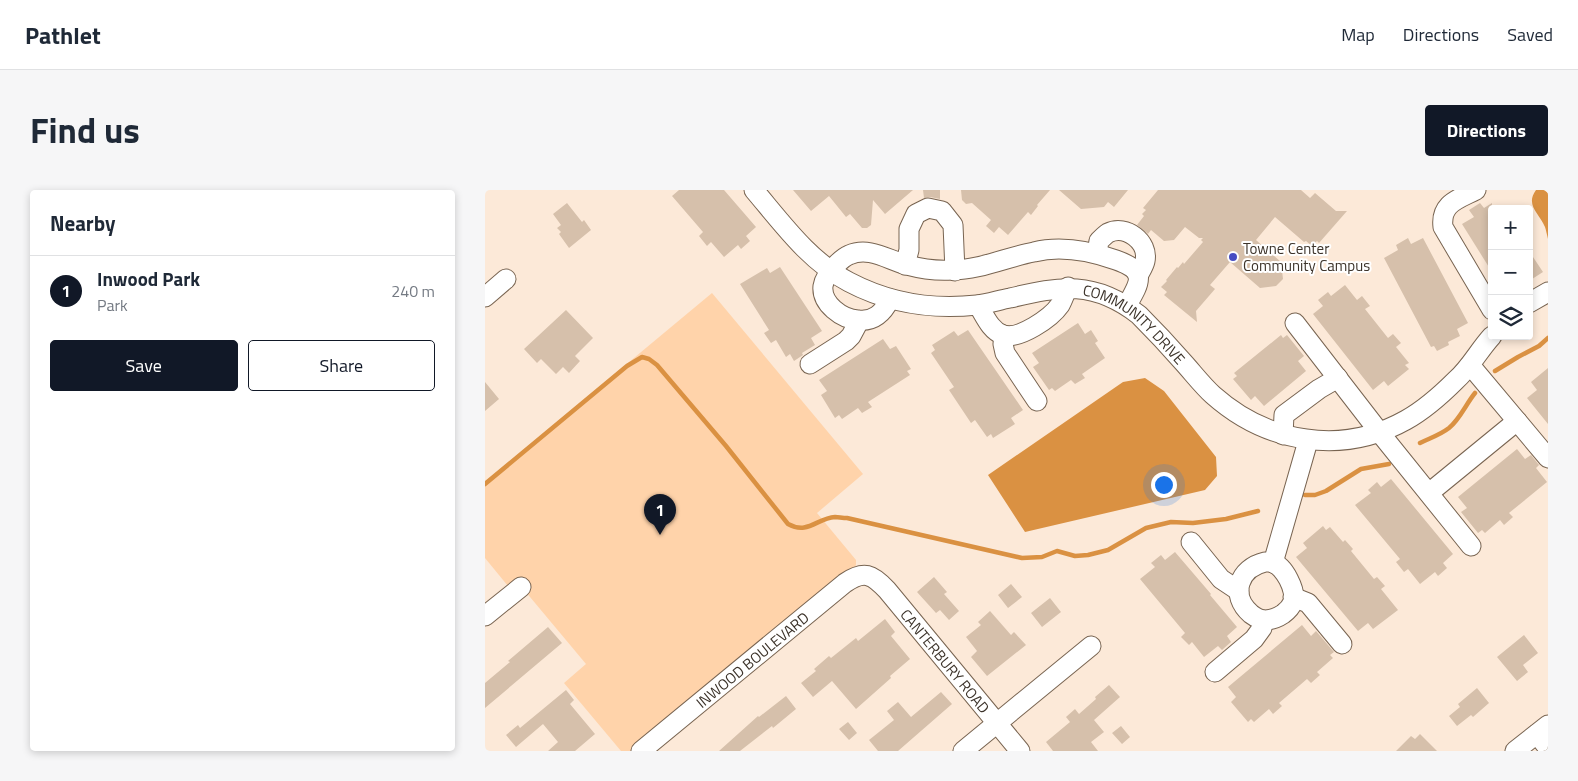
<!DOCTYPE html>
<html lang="en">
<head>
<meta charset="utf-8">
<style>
	:root { --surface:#fff; --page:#f6f6f7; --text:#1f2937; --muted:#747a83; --line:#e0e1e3; --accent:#111827 }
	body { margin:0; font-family:"Titillium Web",sans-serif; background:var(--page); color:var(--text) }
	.controls { position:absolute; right:15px; top:15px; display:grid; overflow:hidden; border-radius:5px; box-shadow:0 2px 8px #0003 }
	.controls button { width:45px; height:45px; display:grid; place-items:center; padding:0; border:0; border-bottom:1px solid var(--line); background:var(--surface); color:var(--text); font:25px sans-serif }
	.you { position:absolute; left:678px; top:294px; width:18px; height:18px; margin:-12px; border:4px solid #fff; border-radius:50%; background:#1a73e8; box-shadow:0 0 0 8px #1a73e833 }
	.badge { display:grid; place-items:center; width:32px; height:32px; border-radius:50%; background:var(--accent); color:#fff; font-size:16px; font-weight:700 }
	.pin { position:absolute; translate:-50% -41px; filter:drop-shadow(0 1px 2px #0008) }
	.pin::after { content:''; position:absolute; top:26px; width:18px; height:15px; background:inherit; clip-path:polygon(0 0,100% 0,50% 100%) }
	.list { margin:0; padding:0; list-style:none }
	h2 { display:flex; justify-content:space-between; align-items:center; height:65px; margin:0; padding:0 20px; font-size:21px }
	h2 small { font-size:16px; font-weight:400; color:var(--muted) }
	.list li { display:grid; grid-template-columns:32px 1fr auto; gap:15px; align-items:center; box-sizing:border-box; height:70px; padding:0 20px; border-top:1px solid var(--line) }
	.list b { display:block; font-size:19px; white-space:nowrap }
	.list p { margin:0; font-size:16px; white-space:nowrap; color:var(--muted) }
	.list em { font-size:16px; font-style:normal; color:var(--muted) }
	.actions { display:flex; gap:10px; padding:15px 20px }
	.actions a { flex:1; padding:11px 0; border:1px solid var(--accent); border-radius:5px; text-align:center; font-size:18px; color:var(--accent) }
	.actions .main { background:var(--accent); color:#fff }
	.icon { flex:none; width:28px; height:28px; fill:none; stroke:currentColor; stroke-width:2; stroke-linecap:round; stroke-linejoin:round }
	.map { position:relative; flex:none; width:1063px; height:561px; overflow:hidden; border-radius:5px }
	header { display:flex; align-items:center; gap:30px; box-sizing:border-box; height:70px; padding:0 25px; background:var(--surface); border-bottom:1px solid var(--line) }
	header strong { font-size:24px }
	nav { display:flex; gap:28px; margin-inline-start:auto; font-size:18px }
	.intro { display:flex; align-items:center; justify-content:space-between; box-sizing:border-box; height:120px; padding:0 30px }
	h1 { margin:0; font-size:35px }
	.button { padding:12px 22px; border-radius:5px; background:var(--accent); color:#fff; font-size:18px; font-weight:700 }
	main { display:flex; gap:30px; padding:0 30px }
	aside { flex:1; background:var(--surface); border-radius:5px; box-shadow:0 2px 8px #0003 }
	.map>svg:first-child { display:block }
	.green { fill:#ffd3aa }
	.water { fill:#da9142 }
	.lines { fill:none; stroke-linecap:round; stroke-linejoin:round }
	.stream { stroke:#da9142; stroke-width:4.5 }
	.building { fill:#d6c0ab }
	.minor-casing { stroke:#786451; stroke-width:21 }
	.minor { stroke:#fff; stroke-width:19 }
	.poi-dot { fill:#464cc2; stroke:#fff; stroke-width:2 }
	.labels { text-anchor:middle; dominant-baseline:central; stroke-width:4; stroke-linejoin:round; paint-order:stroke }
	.poi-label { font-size:15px; fill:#3c332a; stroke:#fff; text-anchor:start }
	.street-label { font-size:15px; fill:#3c332a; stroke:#fff }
</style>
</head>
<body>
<header>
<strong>Pathlet</strong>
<nav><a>Map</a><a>Directions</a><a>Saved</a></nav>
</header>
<div class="intro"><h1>Find us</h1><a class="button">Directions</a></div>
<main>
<aside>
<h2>Nearby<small></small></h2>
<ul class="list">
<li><span class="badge">1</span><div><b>Inwood Park</b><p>Park</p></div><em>240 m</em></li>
</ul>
<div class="actions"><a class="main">Save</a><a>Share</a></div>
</aside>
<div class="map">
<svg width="1063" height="561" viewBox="0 0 1063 561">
	<rect width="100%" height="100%" fill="#fce9d8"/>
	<path class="green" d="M 227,103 L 378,284 L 332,323 L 371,370 L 371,375 L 369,378 L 150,561 L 136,561 L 79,493 L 101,474 L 40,401 L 32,407 L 0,368 L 0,292 Z"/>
	<path class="water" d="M 1051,0 L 1059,0 L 1063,3 L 1063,49 C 1062,45 1061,40 1060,37 C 1054,23 1040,15 1051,0 Z
		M 660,188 L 679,201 L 731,267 L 732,286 L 720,300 L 540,342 L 503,285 L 638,192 Z"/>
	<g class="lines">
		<path class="stream" d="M 1010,181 L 1033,167 L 1054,156 L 1063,148
			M 935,253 C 945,248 955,245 964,238 C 975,229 981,214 990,203
			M 0,294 L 142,176 L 157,167 L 164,169 L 172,175 L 241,256 L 303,334 C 323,345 332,328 350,327 C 353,327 358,328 362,328 L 537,368 L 557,367 L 572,361 L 590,366 L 603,365 L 623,360 L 661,338 L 686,332 L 708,333 L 741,329 L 773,321
			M 820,305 L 830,305 L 841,301 L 876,279 L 904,274"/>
	</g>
	<path class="building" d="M 194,0 L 239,0 L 271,37 L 261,46 L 265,51 L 256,59 L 253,55 L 239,67 L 226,52 L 222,56 L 214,46 L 218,42 L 187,6 Z
		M 308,0 L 428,0 L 400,24 L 388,10 L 386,35 L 382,38 L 377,38 L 365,24 L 361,27 L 344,6 L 326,21 Z
		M 438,0 L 455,0 L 455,9 L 445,7 L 439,8 Z
		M 476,0 L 565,0 L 552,15 L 553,16 L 546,25 L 543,22 L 523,45 L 514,37 L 509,43 L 501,36 L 506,30 L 487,13 L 481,14 L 477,10 Z
		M 574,0 L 643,0 L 629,17 L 623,12 L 619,17 L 596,19 Z
		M 673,0 L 816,0 L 825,8 L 830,3 L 851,21 L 862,21 L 834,53 L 832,51 L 827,56 L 821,51 L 819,52 L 790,27 L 771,50 L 796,72 L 798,89 L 791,96 L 775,98 L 745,72 L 725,95 L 730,99 L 711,121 L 712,132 L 679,105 L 682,102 L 676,97 L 682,91 L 681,90 L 692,77 L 693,78 L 698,72 L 699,74 L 718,52 L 716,50 L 718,48 L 714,48 L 700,37 L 689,50 L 679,51 L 666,40 L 663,44 L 652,35 L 659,26 L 657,24 L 661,20 L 658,18 Z
		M 82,13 L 97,32 L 99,30 L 106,40 L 84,58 L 74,44 L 76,42 L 72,38 L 76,35 L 68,24 Z
		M 995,13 L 999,18 L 1007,13 L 1007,82 L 977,34 L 989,27 L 984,20 Z
		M 923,48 L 926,54 L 938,48 L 983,133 L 972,139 L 975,146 L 963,152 L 964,155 L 952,161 L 949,156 L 946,157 L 899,68 L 913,60 L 911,55 Z
		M 1044,61 L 1058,82 L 1044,91 Z
		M 295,77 L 337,141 L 326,148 L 330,155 L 317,163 L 318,165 L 309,171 L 305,164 L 301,167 L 291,150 L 286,153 L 279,143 L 284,140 L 255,94 L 282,78 L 285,83 Z
		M 860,95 L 872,110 L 877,106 L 885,116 L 880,119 L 903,148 L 908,144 L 916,153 L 911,157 L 924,173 L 920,175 L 924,179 L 903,196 L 899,191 L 888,200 L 828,124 L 838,116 L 833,110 L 843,102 L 846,106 Z
		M 81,120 L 108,148 L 90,166 L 95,171 L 84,183 L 78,177 L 71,184 L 56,169 L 52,173 L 39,159 Z
		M 593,133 L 600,144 L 606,140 L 613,151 L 610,153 L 620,168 L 597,184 L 600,188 L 590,194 L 586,190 L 570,201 L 567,198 L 564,200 L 548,177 L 554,173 L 547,163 Z
		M 483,140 L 538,220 L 526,228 L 530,234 L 508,248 L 506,244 L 502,247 L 490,230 L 486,233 L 464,200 L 469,197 L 446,163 L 450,160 L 447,155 L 469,141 L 473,146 Z
		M 796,145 L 798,148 L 802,145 L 819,166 L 813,171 L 821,181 L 779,216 L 770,206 L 766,210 L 748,189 L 752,186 L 749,183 Z
		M 398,149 L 405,159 L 411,156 L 426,179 L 422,181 L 425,185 L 383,212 L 387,217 L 377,223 L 373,218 L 357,229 L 354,225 L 350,228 L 336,205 L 342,201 L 334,190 Z
		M 1063,178 L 1063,234 L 1042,208 L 1052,200 L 1046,192 Z
		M 0,192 L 14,209 L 0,221 Z
		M 1032,259 L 1040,269 L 1046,265 L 1054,275 L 1051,278 L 1062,292 L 1024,323 L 1028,327 L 1019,335 L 1015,330 L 1000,343 L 997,340 L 993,343 L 976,322 L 982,318 L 973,307 Z
		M 906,289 L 968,364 L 958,373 L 962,378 L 953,386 L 950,382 L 935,394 L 923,379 L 919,382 L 911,372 L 915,369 L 870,315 L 886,303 L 883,300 L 892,292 L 896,297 Z
		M 838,336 L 841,340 L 845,337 L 858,352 L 860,350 L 868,359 L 866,361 L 889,389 L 892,387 L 900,396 L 896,399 L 913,420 L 888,439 L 883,433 L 873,441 L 811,367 L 822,358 L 818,353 Z
		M 690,362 L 726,404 L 725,405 L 752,437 L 742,446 L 746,452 L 737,460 L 733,456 L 719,467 L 707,452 L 704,455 L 696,447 L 700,443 L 655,389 L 670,377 L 666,373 L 676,365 L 680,370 Z
		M 449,387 L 462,402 L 459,404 L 474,421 L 464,430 L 455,420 L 451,423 L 432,402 Z
		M 526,394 L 537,407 L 523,418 L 513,405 Z
		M 565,408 L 576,422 L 557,437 L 546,423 Z
		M 505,421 L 526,445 L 529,442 L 541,455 L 502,486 L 486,467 L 492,461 L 481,447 L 496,435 L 493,432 Z
		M 400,429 L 410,442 L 406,446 L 425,469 L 405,486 L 406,488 L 371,519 L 347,491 L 328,507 L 316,493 L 331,481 L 329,479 L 344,466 L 346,468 L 371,448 L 373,451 Z
		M 817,435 L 826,446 L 831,441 L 849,462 L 845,465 L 848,468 L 832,482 L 835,485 L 826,493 L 822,489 L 794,513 L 797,516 L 788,524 L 784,519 L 769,532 L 766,529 L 763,532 L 746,512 L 751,507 L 743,497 Z
		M 63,437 L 77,453 L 0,518 L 0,493 L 25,472 L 23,471 Z
		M 1039,445 L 1053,463 L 1038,475 L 1043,482 L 1032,491 L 1012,467 Z
		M 624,495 L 635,507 L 609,530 L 619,542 L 606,552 L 613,561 L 568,561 L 561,552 L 585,532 L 581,527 L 590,519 L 594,524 L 611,509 L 610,507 Z
		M 992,498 L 1004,513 L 988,527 L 986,525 L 972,536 L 964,526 L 975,517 L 973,514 Z
		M 81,500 L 89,510 L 85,514 L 110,544 L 90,561 L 63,561 L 73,552 L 58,534 L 31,557 L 21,545 L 33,535 L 35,538 Z
		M 456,502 L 467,514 L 413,561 L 393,561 L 384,550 L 409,530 L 402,521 L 413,512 L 426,527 Z
		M 301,506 L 311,519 L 288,538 L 287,536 L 255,561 L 234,561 L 273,526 L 274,527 Z
		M 363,532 L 372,543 L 364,550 L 354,539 Z
		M 636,536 L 645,547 L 637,554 L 627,543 Z
		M 935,544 L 952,561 L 911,561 L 926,546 L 930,549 Z"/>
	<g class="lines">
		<g class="minor-casing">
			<g id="minor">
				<path id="s1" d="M 269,0 C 297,33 324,71 364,92 C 404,113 447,120 492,115 C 503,114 514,110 525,108 C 576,96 609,90 654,125 C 669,140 684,156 698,172 C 708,183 717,195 728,205 C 782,253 857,266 921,230 C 939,220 956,205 971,190 C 985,178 994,160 1007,146"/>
				<path d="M 991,0 C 974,9 955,13 958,37 L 1007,120"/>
				<path d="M 612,63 L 614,51 C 616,49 620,45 623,43 C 641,34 664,52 660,71 C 659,76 655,82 653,86"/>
				<path d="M 420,75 L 424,60 L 424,39 L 431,24 L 443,18 L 457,21 L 468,35 L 470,81"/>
				<path d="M 0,107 L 21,89"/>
				<path d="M 405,109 C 398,123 389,132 373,130 C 357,129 336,114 338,96 C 339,88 346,80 352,74 C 356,70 359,67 364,65 C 384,56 403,70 422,75 C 437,79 452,81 467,80 C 495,80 522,67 549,62 C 577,55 605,61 631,70 C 662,81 656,91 642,115"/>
				<path d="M 1044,113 L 1063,102"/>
				<path d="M 493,115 C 500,126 505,140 518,145 C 534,150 566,128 575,115 C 578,110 580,103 583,97"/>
				<path d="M 810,133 L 895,243 L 986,356"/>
				<path d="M 519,145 L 518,154 L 520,163 L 552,211"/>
				<path d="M 325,174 L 361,151 L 366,146 L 374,131"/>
				<path d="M 985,175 L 1063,268"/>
				<path d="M 798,245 L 799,225 L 834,199 L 853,188"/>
				<path d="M 944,303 L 1032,231"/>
				<path d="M 706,352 L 736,389 L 754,401"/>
				<path d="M 780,372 C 782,372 787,372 788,373 C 799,376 812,401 808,412 C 806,417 802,421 798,424 C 792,428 787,430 780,430 C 775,430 770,427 766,424 C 744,405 754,378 780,372 Z"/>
				<path d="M 788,373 L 823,251"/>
				<path d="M 808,407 L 823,413 L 857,454"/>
				<path d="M 0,426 L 36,397"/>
				<path d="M 730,482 L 769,449 L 777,438 L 778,430"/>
				<path d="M 1052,544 L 1063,558"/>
				<path id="s2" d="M 156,561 L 360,393 C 379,380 387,384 402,400 L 535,561"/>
				<path d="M 478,561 L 606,456"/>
				<path d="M 1030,561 L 1063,535"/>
			</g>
		</g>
		<use href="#minor" class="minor"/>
	</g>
	<circle class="poi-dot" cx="748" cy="67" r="5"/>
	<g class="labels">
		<g class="poi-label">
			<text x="758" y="58">Towne Center<tspan x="758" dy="17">Community Campus</tspan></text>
		</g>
		<g class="street-label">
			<text stroke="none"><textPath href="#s1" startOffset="436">COMMUNITY DRIVE</textPath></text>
			<text stroke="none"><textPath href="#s2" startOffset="144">INWOOD BOULEVARD</textPath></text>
			<text stroke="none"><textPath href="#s2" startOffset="405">CANTERBURY ROAD</textPath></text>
		</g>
	</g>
</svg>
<div class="controls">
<button>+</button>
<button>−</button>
<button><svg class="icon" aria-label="layers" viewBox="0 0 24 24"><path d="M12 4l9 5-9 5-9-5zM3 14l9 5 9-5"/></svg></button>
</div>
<div class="you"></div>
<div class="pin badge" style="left:175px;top:345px">1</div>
</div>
</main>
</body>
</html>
